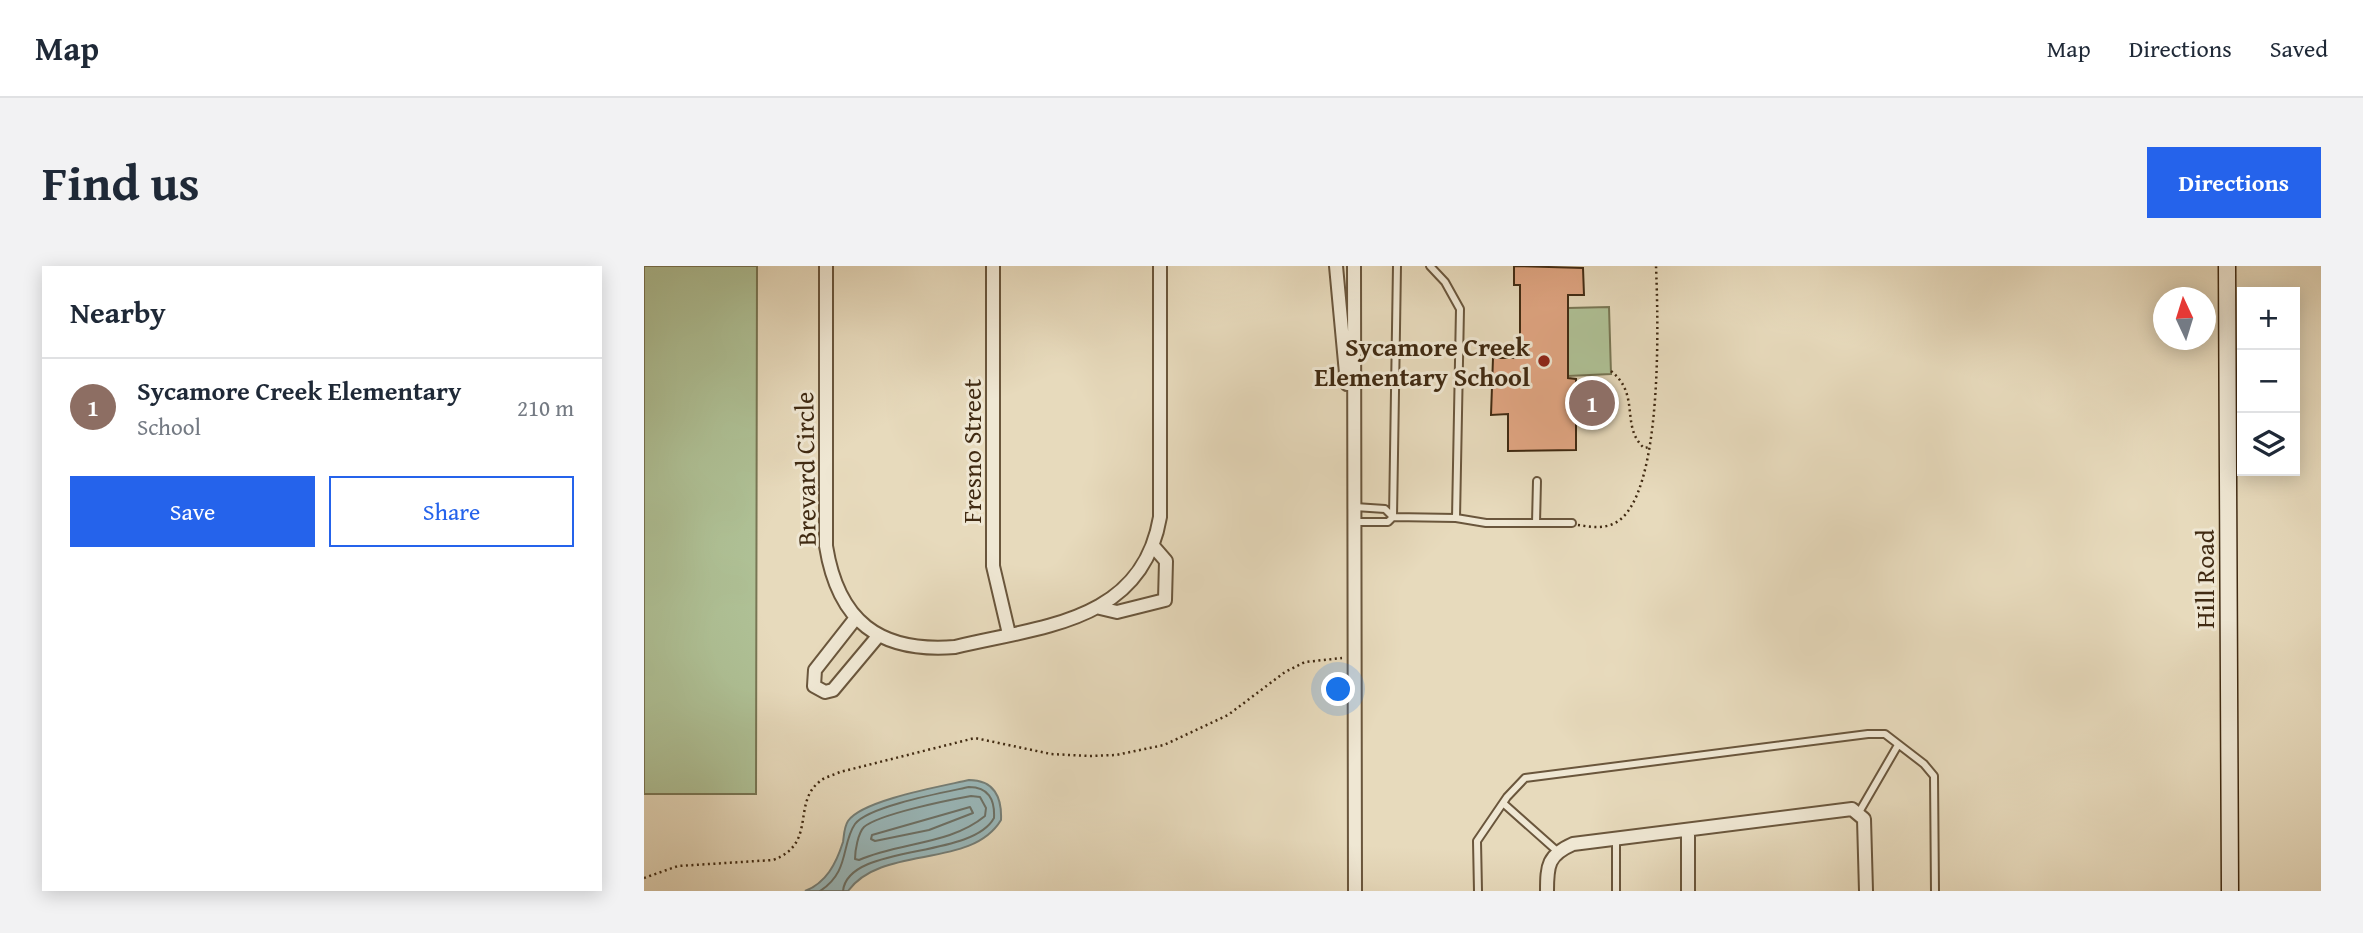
<!DOCTYPE html>
<html lang="en">
<head>
<meta charset="utf-8">
<style>
	:root { --surface:#fff; --page:#f2f2f3; --text:#1f2937; --muted:#747a83; --line:#e0e1e3; --accent:#2563eb }
	body { margin:0; font-family:"Gentium Book Plus",serif; background:var(--page); color:var(--text) }
	.controls { position:absolute; right:21px; top:21px; display:grid; overflow:hidden; border-radius:0px; box-shadow:0 4px 18px #0003 }
	.controls button { width:63px; height:63px; display:grid; place-items:center; padding:0; border:0; border-bottom:2px solid var(--line); background:var(--surface); color:var(--text); font:35px sans-serif }
	.compass { position:absolute; left:1509px; top:21px; width:63px; height:63px; border-radius:50%; background:var(--surface); box-shadow:0 4px 18px #0003; rotate:356deg }
	.you { position:absolute; left:695px; top:424px; width:24px; height:24px; margin:-18px; border:5px solid #fff; border-radius:50%; background:#1a73e8; box-shadow:0 0 0 10px #1a73e833 }
	.badge { display:grid; place-items:center; width:46px; height:46px; border-radius:50%; background:var(--accent); color:#fff; font-size:23px; font-weight:700 }
	.pin { position:absolute; translate:-50% -50%; border:4px solid #fff; box-shadow:0 2px 7px #0006 }
	.list { margin:0; padding:0; list-style:none }
	h2 { display:flex; justify-content:space-between; align-items:center; height:91px; margin:0; padding:0 28px; font-size:30px }
	h2 small { font-size:23px; font-weight:400; color:var(--muted) }
	.list li { display:grid; grid-template-columns:46px 1fr auto; gap:21px; align-items:center; box-sizing:border-box; height:98px; padding:0 28px; border-top:2px solid var(--line) }
	.list b { display:block; font-size:26px; white-space:nowrap }
	.list p { margin:0; font-size:23px; white-space:nowrap; color:var(--muted) }
	.list em { font-size:23px; font-style:normal; color:var(--muted) }
	.actions { display:flex; gap:14px; padding:21px 28px }
	.actions a { flex:1; padding:16px 0; border:2px solid var(--accent); border-radius:0px; text-align:center; font-size:24px; color:var(--accent) }
	.actions .main { background:var(--accent); color:#fff }
	.icon { flex:none; width:38px; height:38px; fill:none; stroke:currentColor; stroke-width:2; stroke-linecap:round; stroke-linejoin:round }
	.map { position:relative; flex:none; width:1677px; height:625px; overflow:hidden; border-radius:0px }
	header { display:flex; align-items:center; gap:42px; box-sizing:border-box; height:98px; padding:0 35px; background:var(--surface); border-bottom:2px solid var(--line) }
	header strong { font-size:33px }
	nav { display:flex; gap:38px; margin-inline-start:auto; font-size:24px }
	.intro { display:flex; align-items:center; justify-content:space-between; box-sizing:border-box; height:168px; padding:0 42px }
	h1 { margin:0; font-size:49px }
	.button { padding:18px 32px; border-radius:0px; background:var(--accent); color:#fff; font-size:24px; font-weight:700 }
	main { display:flex; gap:42px; padding:0 42px }
	aside { flex:1; background:var(--surface); border-radius:0px; box-shadow:0 4px 18px #0003 }
	.map>svg:first-child { display:block }
	.green { fill:#afc196; stroke:#787654; stroke-width:2 }
	.water { fill:#9ab8ba; stroke:#767f77; stroke-width:2 }
	.lines { fill:none; stroke-linecap:round; stroke-linejoin:round }
	.shore { stroke:#6d7166; stroke-width:2 }
	.building { fill:#e0a582; stroke:#402a12; stroke-width:2 }
	.service-casing { stroke:#6a563c; stroke-width:10 }
	.minor-casing { stroke:#6a563c; stroke-width:16 }
	.secondary-casing { stroke:#402a12; stroke-width:19 }
	.path { stroke:#402a12; stroke-width:2.5; stroke-dasharray:2 3.5; stroke-linecap:butt }
	.service { stroke:#efe7d3; stroke-width:6 }
	.minor { stroke:#efe7d3; stroke-width:12 }
	.secondary { stroke:#efe7d3; stroke-width:16 }
	.poi-dot { fill:#8f2418; stroke:#efe7d3; stroke-width:2.5 }
	.labels { text-anchor:middle; dominant-baseline:central; stroke-width:6; stroke-linejoin:round; paint-order:stroke }
	.poi-label { font-size:26px; font-weight:bold; fill:#402a12; stroke:#efe7d3; text-anchor:end }
	.street-label { font-size:26px; fill:#402a12; stroke:#efe7d3 }
</style>
</head>
<body>
<header>
<strong>Map</strong>
<nav><a>Map</a><a>Directions</a><a>Saved</a></nav>
</header>
<div class="intro"><h1>Find us</h1><a class="button">Directions</a></div>
<main>
<aside>
<h2>Nearby<small></small></h2>
<ul class="list">
<li><span class="badge" style="background:#8d6e63">1</span><div><b>Sycamore Creek Elementary</b><p>School</p></div><em>210 m</em></li>
</ul>
<div class="actions"><a class="main">Save</a><a>Share</a></div>
</aside>
<div class="map">
<svg width="1677" height="625" viewBox="0 0 1677 625">
	<rect width="100%" height="100%" fill="#e7dabc"/>
	<filter id="stains"><feTurbulence type="fractalNoise" baseFrequency=".00286" numOctaves="4"/><feColorMatrix values="0 0 0 0 .2 0 0 0 0 .09 0 0 0 0 .02 0 0 0 .5 -.17"/></filter>
	<radialGradient id="worn" r=".72"><stop offset=".6" stop-color="#630" stop-opacity="0"/><stop offset="1" stop-color="#630" stop-opacity=".3"/></radialGradient>
	<path class="green" d="M 0,0 L 113,0 L 112,528 L 0,528 Z
		M 965,41 L 967,108 L 924,110 L 924,42 Z"/>
	<path class="water" d="M 325,514 C 350,514 358,531 357,554 C 327,604 238,578 204,625 L 161,625 C 182,617 192,598 199,576 C 200,570 200,561 204,555 C 218,534 299,520 325,514 Z"/>
	<g class="lines">
		<path class="shore" d="M 327,530 L 336,531 L 342,542 L 341,550 C 306,579 255,576 215,594 L 211,593 C 211,585 214,567 220,561 C 235,548 305,534 327,530 Z
			M 326,541 L 329,547 L 285,564 L 231,575 L 227,573 L 228,569 Z
			M 176,625 C 206,606 197,578 211,558 C 224,540 302,526 325,521 C 344,521 351,533 350,552 C 327,594 204,577 199,625"/>
	</g>
	<path class="building" d="M 870,0 L 939,2 L 940,29 L 924,29 L 924,112 L 932,113 L 932,184 L 864,185 L 864,148 L 847,149 L 849,92 L 876,92 L 876,19 L 870,19 Z"/>
	<g class="lines">
		<g class="service-casing">
			<path id="service" d="M 711,241 L 741,243 L 749,251 L 812,252 L 816,43 L 801,16 L 786,0
				M 812,252 L 842,257 L 928,257
				M 711,256 L 744,256 L 749,251 L 753,0
				M 892,257 L 893,215
				M 859,537 L 913,585
				M 1214,548 L 1254,479
				M 972,572 L 972,625
				M 834,625 L 833,575 L 863,531 L 881,512 L 1224,468 L 1241,468 L 1280,498 L 1290,510 L 1291,625"/>
		</g>
		<g class="minor-casing">
			<path id="minor" d="M 182,0 L 182,280 C 194,355 235,387 311,381 C 397,360 498,357 516,251 L 516,0
				M 349,0 L 349,300 L 365,368
				M 692,0 L 703,118
				M 710,0 L 711,625
				M 456,342 L 473,346 L 521,334 L 522,295 L 509,280
				M 211,353 L 171,404 L 170,420 L 181,426 L 189,424 L 235,369
				M 1044,564 L 1044,625
				M 903,625 C 903,599 904,589 929,578 L 1208,543 L 1220,553 L 1222,625"/>
		</g>
		<g class="secondary-casing">
			<path id="secondary" d="M 1583,0 L 1586,625"/>
		</g>
		<path class="path" d="M 967,105 C 997,129 976,160 1000,182 L 1006,181
			M 934,259 C 946,261 960,263 971,257 C 1020,232 1014,51 1012,0
			M 0,612 L 34,600 L 129,594 C 173,578 148,538 175,516 C 180,511 190,509 196,506 L 331,472 L 407,488 L 445,490 L 472,489 L 520,479 L 584,449 L 641,406 L 661,396 L 698,392"/>
		<use href="#service" class="service"/>
		<use href="#minor" class="minor"/>
		<use href="#secondary" class="secondary"/>
	</g>
	<circle class="poi-dot" cx="900" cy="95" r="7"/>
	<g class="labels">
		<g class="poi-label">
			<text x="886" y="80">Sycamore Creek<tspan x="886" dy="30">Elementary School</tspan></text>
		</g>
		<g class="street-label">
			<text transform="translate(327 185) rotate(-90)">Fresno Street</text>
			<text transform="translate(161 203) rotate(-91)">Brevard Circle</text>
			<text transform="translate(1560 313) rotate(-90)">Hill Road</text>
		</g>
	</g>
	<rect width="100%" height="100%" filter="url(#stains)"/>
	<rect width="100%" height="100%" fill="url(#worn)"/>
</svg>
<div class="controls">
<button>+</button>
<button>−</button>
<button><svg class="icon" aria-label="layers" viewBox="0 0 24 24"><path d="M12 4l9 5-9 5-9-5zM3 14l9 5 9-5"/></svg></button>
</div>
<svg class="compass" viewBox="-18 -18 36 36"><path d="M0-13l5 13h-10z" fill="#e53935"/><path d="M0 13l5-13h-10z" fill="#747a83"/></svg>
<div class="you"></div>
<div class="pin badge" style="left:948px;top:137px;background:#8d6e63">1</div>
</div>
</main>
</body>
</html>
